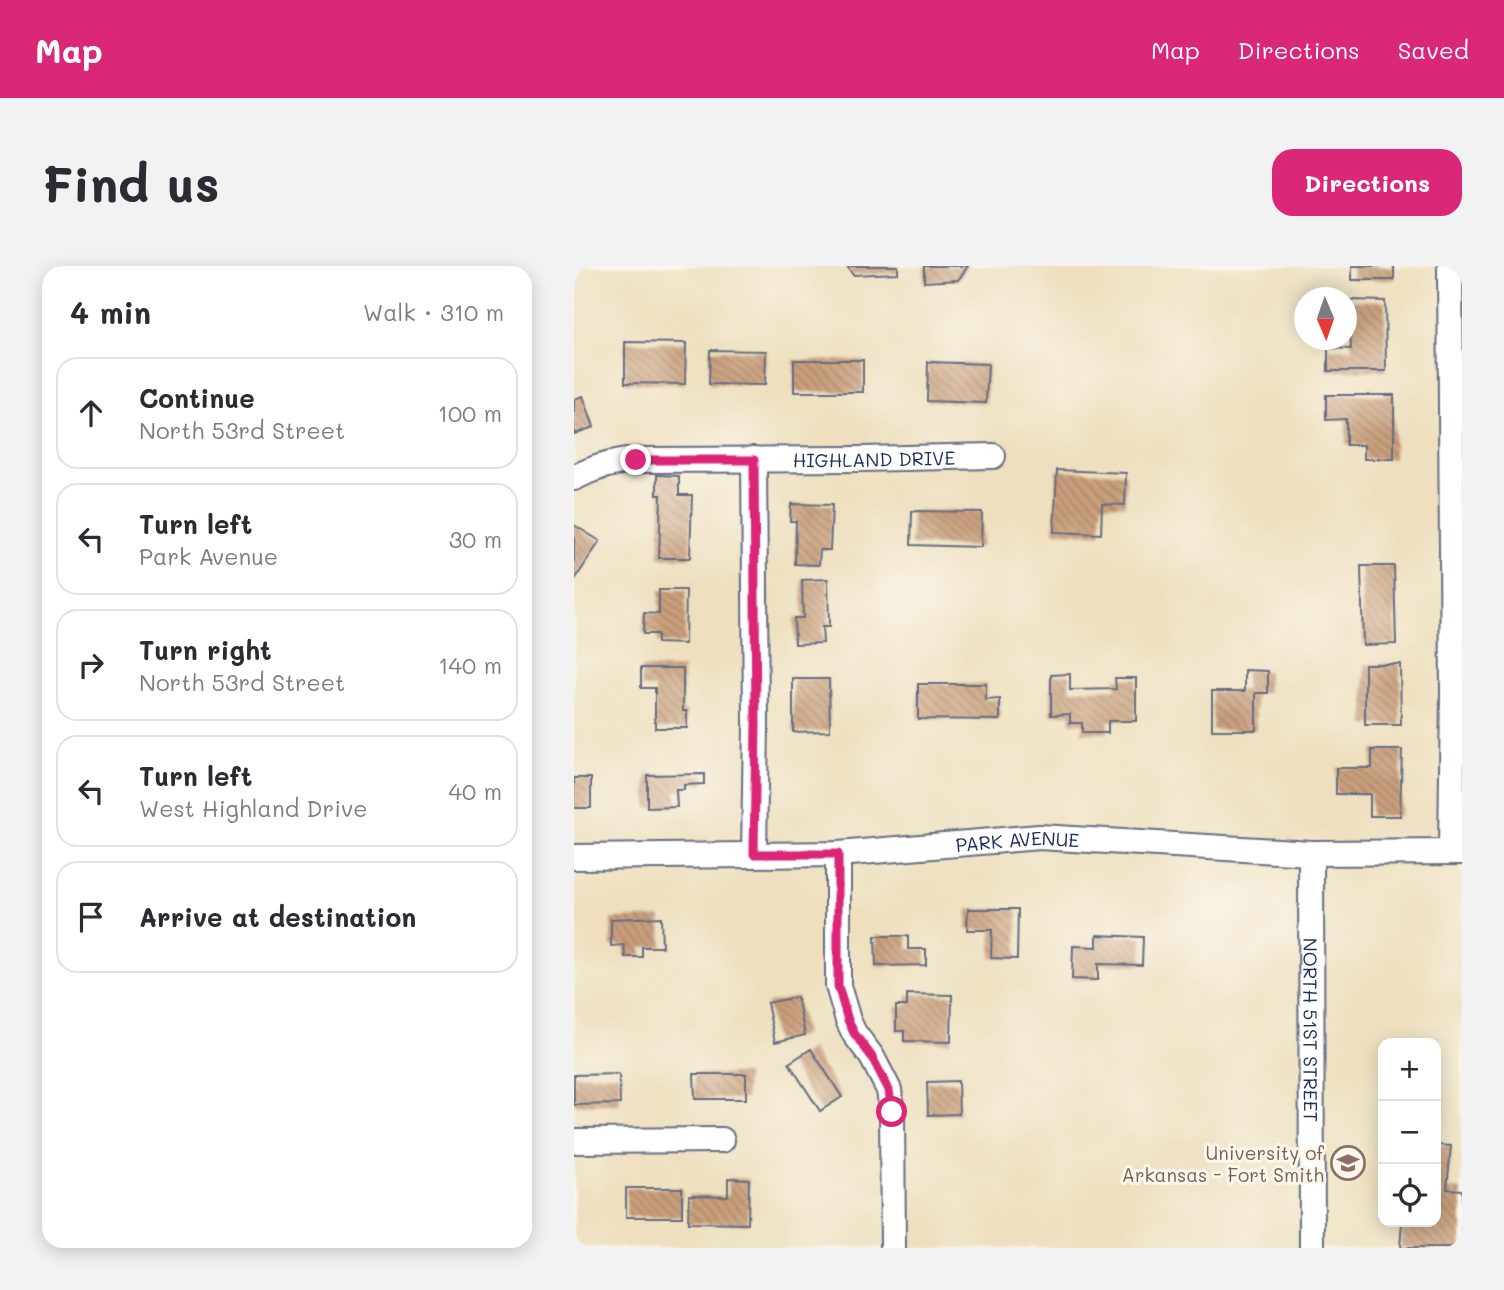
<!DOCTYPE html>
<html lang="en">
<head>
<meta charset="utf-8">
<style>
	:root { --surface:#fff; --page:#f2f2f3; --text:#2b2b33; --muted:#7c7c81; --line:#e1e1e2; --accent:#db2777 }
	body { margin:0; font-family:Mali,sans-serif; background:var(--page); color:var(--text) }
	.controls { position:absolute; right:21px; bottom:21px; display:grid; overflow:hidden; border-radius:14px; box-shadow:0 4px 18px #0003 }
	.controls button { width:63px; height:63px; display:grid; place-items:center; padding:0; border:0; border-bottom:2px solid var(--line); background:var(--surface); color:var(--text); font:35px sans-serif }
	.compass { position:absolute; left:720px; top:21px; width:63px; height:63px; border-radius:50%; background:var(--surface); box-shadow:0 4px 18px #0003; rotate:178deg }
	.stop { position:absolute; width:21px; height:21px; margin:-16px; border:5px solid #db2777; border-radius:50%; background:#fff }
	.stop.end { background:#db2777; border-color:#fff; box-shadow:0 2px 7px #0008 }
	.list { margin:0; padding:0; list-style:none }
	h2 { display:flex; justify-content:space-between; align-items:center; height:91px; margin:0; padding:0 28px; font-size:30px }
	h2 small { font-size:23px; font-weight:400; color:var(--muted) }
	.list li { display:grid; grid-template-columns:46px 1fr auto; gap:21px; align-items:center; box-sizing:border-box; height:112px; margin:0 14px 14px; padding:0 14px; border:2px solid var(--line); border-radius:21px }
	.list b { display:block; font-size:26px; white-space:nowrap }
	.list p { margin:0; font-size:23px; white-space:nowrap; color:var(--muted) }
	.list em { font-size:23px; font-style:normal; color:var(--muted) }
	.icon { flex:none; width:38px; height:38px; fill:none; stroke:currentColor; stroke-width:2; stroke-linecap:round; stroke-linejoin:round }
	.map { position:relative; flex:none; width:888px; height:982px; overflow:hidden; border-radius:21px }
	header { display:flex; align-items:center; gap:42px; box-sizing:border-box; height:98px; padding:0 35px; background:var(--accent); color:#fff }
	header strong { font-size:33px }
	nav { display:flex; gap:38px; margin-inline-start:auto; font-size:24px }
	.intro { display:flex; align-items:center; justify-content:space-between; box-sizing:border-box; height:168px; padding:0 42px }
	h1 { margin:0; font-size:49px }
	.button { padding:18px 32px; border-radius:21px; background:var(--accent); color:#fff; font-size:24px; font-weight:700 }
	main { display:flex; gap:42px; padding:0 42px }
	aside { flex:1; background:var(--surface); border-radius:21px; box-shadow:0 4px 18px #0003 }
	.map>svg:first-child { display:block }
	.building { fill:url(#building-back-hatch) }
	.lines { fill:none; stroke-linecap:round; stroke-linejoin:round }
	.minor-casing { stroke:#656d80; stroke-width:28 }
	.minor { stroke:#fff; stroke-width:24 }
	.route { stroke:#db2777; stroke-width:9 }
	.labels { text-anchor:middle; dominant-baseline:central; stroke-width:6; stroke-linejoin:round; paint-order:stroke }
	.street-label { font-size:19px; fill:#1b2f5e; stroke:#fbf7ec }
	.education-label { font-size:19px; fill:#785e54; stroke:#fbf7ec; text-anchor:end }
</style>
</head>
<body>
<header>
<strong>Map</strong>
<nav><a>Map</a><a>Directions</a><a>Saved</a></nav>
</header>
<div class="intro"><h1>Find us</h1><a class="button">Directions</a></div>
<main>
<aside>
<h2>4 min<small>Walk · 310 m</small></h2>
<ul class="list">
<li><svg class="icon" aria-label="ahead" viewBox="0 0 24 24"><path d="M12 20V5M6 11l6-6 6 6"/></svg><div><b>Continue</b><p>North 53rd Street</p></div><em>100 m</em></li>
<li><svg class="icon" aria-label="left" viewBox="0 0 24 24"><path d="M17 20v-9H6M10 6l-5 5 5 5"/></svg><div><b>Turn left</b><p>Park Avenue</p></div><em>30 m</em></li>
<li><svg class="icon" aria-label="right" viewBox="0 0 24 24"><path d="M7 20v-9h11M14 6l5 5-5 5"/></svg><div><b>Turn right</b><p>North 53rd Street</p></div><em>140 m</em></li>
<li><svg class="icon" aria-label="left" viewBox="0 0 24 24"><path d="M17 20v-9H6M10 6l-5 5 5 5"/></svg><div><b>Turn left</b><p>West Highland Drive</p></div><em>40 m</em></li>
<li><svg class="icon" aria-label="arrive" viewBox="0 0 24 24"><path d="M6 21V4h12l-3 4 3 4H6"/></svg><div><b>Arrive at destination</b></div></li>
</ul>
</aside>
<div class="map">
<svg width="888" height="982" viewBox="0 0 888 982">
	<defs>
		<pattern id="building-back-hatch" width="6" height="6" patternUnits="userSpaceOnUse" patternTransform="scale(1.75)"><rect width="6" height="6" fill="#ca9f7b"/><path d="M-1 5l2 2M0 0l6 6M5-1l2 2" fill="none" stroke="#a38268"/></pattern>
	</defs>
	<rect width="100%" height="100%" fill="#fbf7ec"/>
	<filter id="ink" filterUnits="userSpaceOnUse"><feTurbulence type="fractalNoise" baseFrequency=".0143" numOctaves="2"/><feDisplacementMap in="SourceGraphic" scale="14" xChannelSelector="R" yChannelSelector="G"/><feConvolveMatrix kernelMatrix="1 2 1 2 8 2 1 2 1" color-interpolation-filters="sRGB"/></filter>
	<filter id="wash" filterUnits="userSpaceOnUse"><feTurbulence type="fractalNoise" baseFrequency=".00686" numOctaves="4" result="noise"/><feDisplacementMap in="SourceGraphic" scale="28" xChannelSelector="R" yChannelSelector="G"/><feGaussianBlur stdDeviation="1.57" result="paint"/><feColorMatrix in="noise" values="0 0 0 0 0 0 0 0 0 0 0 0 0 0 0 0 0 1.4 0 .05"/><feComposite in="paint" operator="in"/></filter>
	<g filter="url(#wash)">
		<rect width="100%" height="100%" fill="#eee0bf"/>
		<g id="blocks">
			<path class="building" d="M 273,0 L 324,0 L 324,7 L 279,9 Z
				M 350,0 L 394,0 L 384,14 L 350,16 Z
				M 778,0 L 820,0 L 820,14 L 778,14 Z
				M 775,34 L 811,35 L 812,105 L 754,105 L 754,82 L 777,83 Z
				M 51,76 L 112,77 L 111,118 L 51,117 Z
				M 136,84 L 192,85 L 191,119 L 135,118 Z
				M 220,94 L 289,94 L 289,126 L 220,126 Z
				M 354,96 L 414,98 L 412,137 L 353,135 Z
				M 752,129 L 820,129 L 820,193 L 790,193 L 790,179 L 772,179 L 772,153 L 752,154 Z
				M 9,130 L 20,161 L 0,168 L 0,133 Z
				M 483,204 L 552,207 L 551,239 L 528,238 L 527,268 L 480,266 Z
				M 83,209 L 105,210 L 105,229 L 118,229 L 116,292 L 85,292 L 87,229 L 83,229 Z
				M 217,238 L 258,239 L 256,284 L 246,284 L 245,299 L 221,298 L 222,255 L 216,255 Z
				M 338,245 L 408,246 L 407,281 L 337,279 Z
				M 0,259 L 26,275 L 0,315 Z
				M 787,300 L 820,300 L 822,378 L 789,379 Z
				M 254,313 L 255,361 L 248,361 L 249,377 L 221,378 L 220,352 L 229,352 L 228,314 Z
				M 85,324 L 112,324 L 111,378 L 83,377 L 83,368 L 69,368 L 70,347 L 85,348 Z
				M 791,398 L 826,398 L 827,459 L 791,459 Z
				M 67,402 L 109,402 L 109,445 L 113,445 L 113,462 L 81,462 L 81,422 L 67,422 Z
				M 671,404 L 694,405 L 694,427 L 682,427 L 682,464 L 638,464 L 638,425 L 671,425 Z
				M 496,408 L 496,424 L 542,423 L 541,412 L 562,412 L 562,455 L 534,455 L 534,467 L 508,467 L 508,457 L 496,457 L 496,448 L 477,449 L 477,409 Z
				M 219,413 L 255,413 L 256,465 L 219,466 Z
				M 344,418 L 412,418 L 412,434 L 426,433 L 426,454 L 344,453 Z
				M 798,484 L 828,484 L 826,550 L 796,550 L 796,528 L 762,528 L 762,502 L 798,502 Z
				M 130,508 L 130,518 L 110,519 L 110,524 L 102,524 L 103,541 L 73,542 L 73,509 Z
				M 0,512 L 17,512 L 17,542 L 0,542 Z
				M 394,643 L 444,643 L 443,693 L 417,692 L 418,664 L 393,664 Z
				M 87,651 L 88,681 L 68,681 L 68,691 L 51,691 L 50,679 L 37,680 L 37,653 Z
				M 523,669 L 569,671 L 568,699 L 524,698 L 524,714 L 498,713 L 499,680 L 523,681 Z
				M 301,670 L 334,670 L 334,683 L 352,683 L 352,699 L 302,700 Z
				M 333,728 L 378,729 L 377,776 L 330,775 L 330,765 L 322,765 L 322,740 L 333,740 Z
				M 223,731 L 231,769 L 201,776 L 193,737 Z
				M 237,783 L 268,831 L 246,845 L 215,797 Z
				M 45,808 L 46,838 L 0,839 L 0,809 Z
				M 120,808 L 172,808 L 172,833 L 121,833 Z
				M 384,815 L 385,848 L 354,849 L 353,816 Z
				M 862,879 L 877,880 L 873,923 L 888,924 L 888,982 L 826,982 L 828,956 L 862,956 Z
				M 154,912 L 175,913 L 174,958 L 114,957 L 115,929 L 154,930 Z
				M 52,922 L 108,922 L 108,951 L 52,951 Z"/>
		</g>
	</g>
	<g filter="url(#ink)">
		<use href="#blocks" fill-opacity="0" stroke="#656d80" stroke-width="2"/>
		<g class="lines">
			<g class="minor-casing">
				<g id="minor">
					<path d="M 876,0 L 879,427 L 877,586"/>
					<path id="s1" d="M 0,212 C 20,201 39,196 62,194 L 288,193 L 419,190"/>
					<path id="s2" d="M 737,587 L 738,982"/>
					<path d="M 180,588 L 182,458 L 180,193"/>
					<path d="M 264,588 L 264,720 L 274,754 L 280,767 L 298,791 L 315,824 L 318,846 L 319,982"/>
					<path id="s3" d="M 0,591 L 264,588 L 465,571 L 737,587 L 888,586"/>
					<path d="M 0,875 L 148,874"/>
				</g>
			</g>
			<use href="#minor" class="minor"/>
		</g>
	</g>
	<g class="lines" filter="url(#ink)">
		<path class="route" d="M 62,194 L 180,194 L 182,458 L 180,588 L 264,588 L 264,720 L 274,754 L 280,767 L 298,791 L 315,824 L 318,846"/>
	</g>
	<defs>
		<g id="university-ring" transform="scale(1.75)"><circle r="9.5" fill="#fbf7ec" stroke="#8d6e63" stroke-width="1.5"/><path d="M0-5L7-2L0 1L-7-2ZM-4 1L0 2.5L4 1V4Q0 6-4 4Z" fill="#8d6e63"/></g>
	</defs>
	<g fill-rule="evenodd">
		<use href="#university-ring" x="774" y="897"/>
	</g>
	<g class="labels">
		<g class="street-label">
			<text stroke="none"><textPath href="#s1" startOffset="303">HIGHLAND DRIVE</textPath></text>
			<text stroke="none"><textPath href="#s3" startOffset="444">PARK AVENUE</textPath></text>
			<text stroke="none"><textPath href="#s2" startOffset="177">NORTH 51ST STREET</textPath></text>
		</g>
		<g class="education-label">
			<text x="750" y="886">University of<tspan x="750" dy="22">Arkansas - Fort Smith</tspan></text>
		</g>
	</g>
</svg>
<div class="controls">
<button>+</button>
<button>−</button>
<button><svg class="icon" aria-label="locate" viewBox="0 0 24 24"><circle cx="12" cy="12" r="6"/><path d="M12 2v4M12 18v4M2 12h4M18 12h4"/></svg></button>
</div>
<svg class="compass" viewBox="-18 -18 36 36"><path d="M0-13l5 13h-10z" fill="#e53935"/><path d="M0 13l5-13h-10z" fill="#7c7c81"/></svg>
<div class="stop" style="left:318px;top:846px"></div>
<div class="stop end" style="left:62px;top:194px"></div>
</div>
</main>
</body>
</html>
